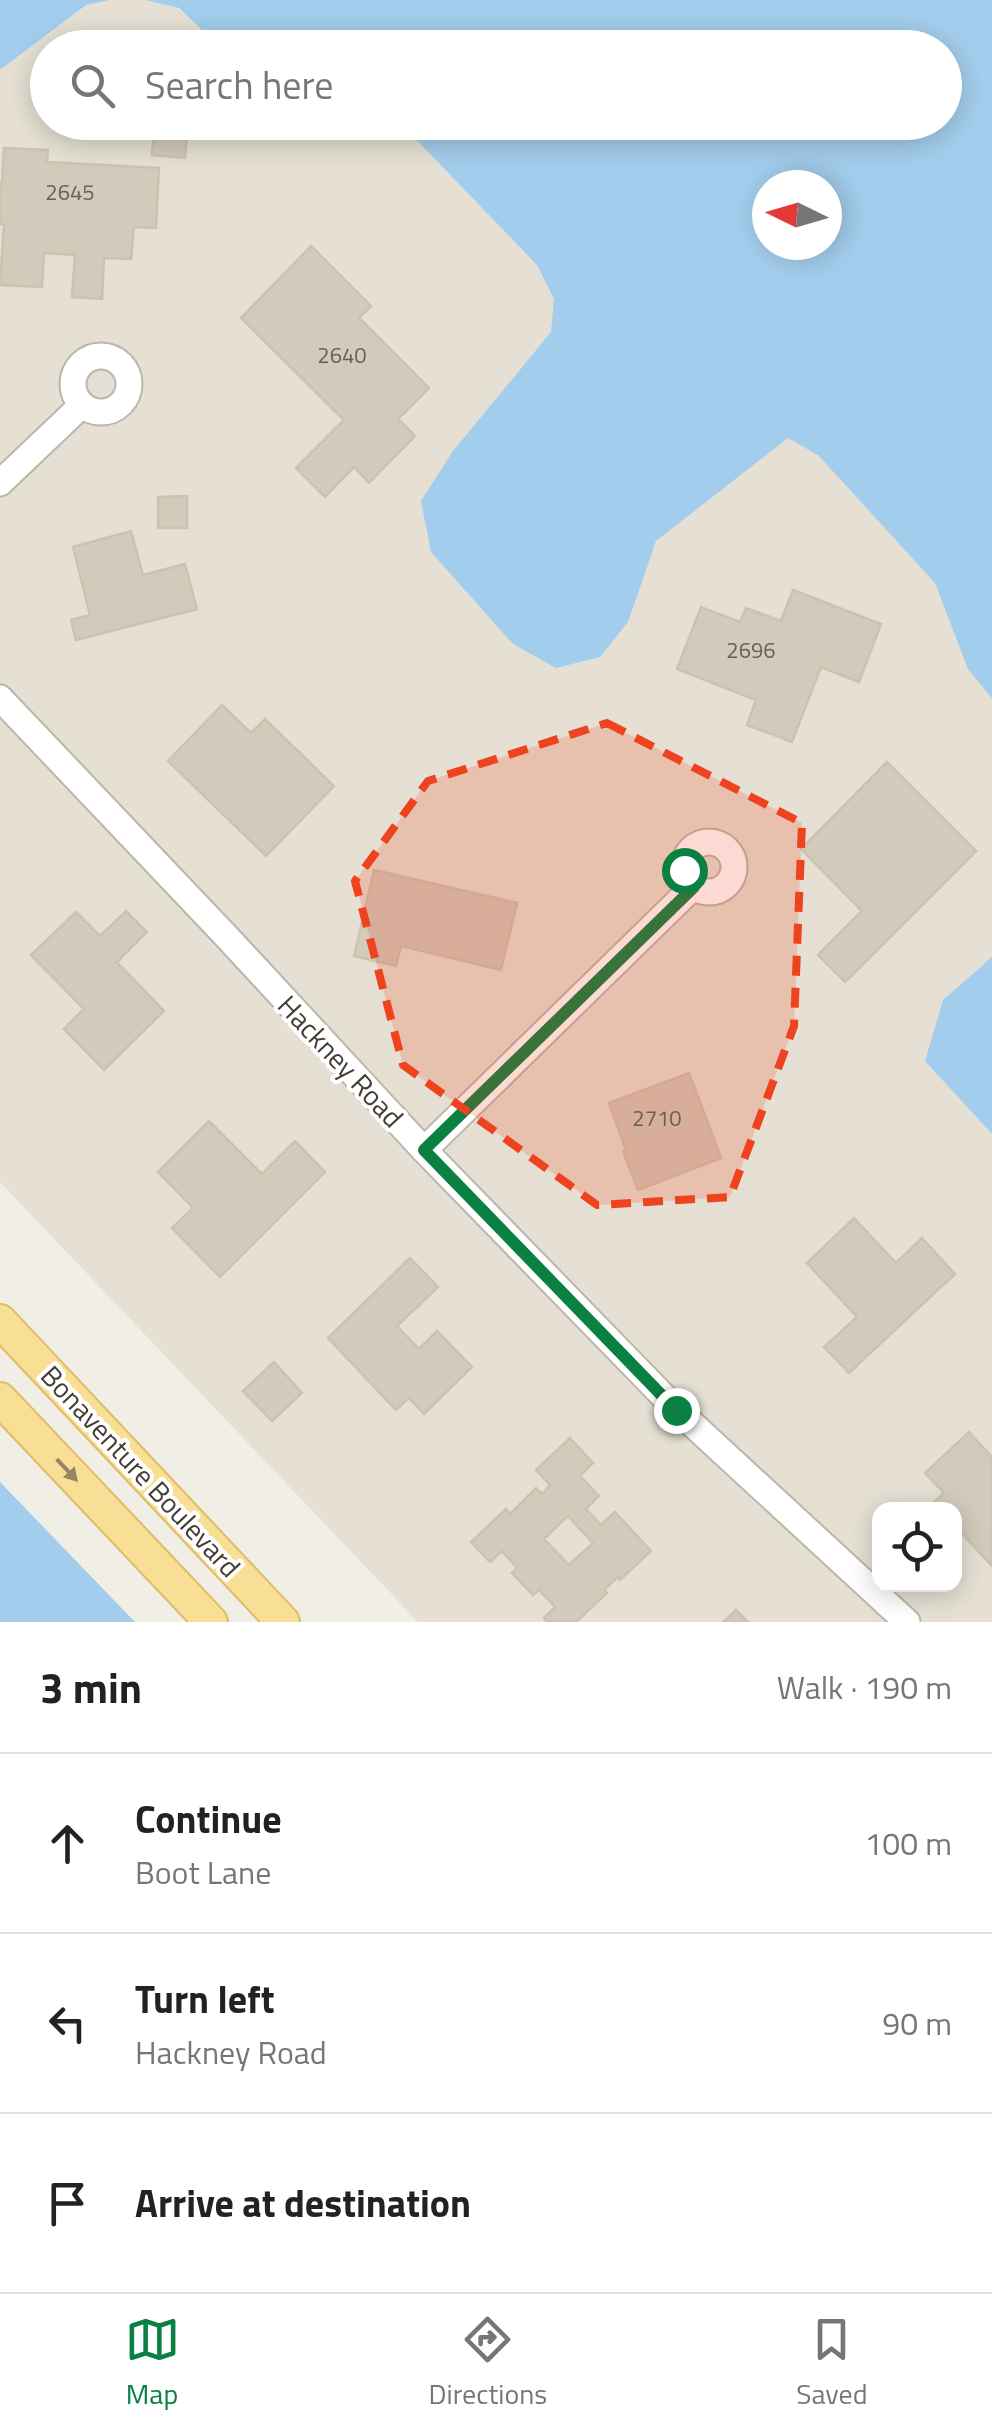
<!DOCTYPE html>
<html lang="en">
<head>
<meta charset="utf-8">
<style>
	:root { --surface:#fff; --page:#f2f2f2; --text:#222; --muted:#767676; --line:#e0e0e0; --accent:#0b8043 }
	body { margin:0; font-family:"Titillium Web",sans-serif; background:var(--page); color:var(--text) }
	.controls { position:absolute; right:30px; bottom:30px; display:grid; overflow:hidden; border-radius:20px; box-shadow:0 5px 25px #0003 }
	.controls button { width:90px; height:90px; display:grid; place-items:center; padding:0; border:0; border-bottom:2px solid var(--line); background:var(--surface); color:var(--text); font:50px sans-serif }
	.compass { position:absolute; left:752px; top:170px; width:90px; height:90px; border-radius:50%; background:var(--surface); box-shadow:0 5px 25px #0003; rotate:275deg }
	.stop { position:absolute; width:30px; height:30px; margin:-22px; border:8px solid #0b8043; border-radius:50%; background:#fff }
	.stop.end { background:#0b8043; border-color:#fff; box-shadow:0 2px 10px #0008 }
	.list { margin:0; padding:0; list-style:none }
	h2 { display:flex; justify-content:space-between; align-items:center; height:130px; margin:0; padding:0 40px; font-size:42px }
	h2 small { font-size:32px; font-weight:400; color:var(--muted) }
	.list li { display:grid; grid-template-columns:65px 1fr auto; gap:30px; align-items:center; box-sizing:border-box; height:180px; padding:0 40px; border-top:2px solid var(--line) }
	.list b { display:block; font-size:38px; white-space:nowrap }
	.list p { margin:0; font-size:32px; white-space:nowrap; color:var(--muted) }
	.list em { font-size:32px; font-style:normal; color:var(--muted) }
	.icon { flex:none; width:55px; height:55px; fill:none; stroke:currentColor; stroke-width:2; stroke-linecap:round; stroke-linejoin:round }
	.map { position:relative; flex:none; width:992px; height:1622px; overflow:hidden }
	.search { position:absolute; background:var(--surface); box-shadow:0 5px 25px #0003; left:30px; right:30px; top:30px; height:110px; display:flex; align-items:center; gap:25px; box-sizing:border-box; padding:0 35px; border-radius:55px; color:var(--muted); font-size:38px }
	.sheet { height:670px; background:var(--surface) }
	nav { display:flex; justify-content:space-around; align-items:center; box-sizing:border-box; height:140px; border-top:2px solid var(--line); background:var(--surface); font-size:28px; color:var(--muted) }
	nav a { display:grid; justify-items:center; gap:5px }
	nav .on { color:var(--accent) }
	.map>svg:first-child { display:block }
	.residential { fill:#e5e0d3; fill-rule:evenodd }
	.water { fill:#a3cdec; fill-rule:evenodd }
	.building { fill:#d2cabb; stroke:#cdc2af; stroke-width:2.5; fill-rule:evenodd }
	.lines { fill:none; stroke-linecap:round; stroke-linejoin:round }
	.minor-casing { stroke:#bcb6a8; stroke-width:29 }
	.major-casing { stroke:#ddbc67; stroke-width:36 }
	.minor { stroke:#fff; stroke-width:25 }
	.major { stroke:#f9df96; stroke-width:32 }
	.oneway { fill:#958661 }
	.route { stroke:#0b8043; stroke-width:12 }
	.marked { fill:#ef421f; fill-opacity:0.2; stroke:#ef421f; stroke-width:8; stroke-dasharray:20 12; stroke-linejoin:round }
	.labels { text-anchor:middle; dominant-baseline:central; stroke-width:8; stroke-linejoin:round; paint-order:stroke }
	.number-label { font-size:22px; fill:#676156 }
	.street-label { font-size:28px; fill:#433e35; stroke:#fff }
</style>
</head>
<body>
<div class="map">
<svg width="992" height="1622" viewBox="0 0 992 1622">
	<rect width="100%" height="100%" fill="#f1eee5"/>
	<path class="residential" d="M 110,0 L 145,0 L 178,8 L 219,47 L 48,48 L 48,122 L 296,123 L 323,136 L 367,122 L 944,122 L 944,48 L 992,0 L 992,1622 L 418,1622 L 0,1182 L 0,70 L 86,5 ZM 767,185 L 827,185 L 827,245 L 767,245 ZM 880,1510 L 954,1510 L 954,1584 L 880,1584 Z"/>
	<path class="water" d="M 0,0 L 110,0 L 86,5 L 0,70 Z
		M 145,0 L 992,0 L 992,698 L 968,669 L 935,583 L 818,455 L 788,438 L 656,541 L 628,622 L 600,657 L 556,668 L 513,644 L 431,552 L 421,501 L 453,451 L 551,332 L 554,299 L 537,265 L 411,134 L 395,123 L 944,122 L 944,48 L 219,47 L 179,8 ZM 827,185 L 827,245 L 767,245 L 767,185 Z
		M 296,123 L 296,122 L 367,123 L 323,136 Z
		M 992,957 L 992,1134 L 925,1061 L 943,1000 Z
		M 0,1482 L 135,1622 L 0,1622 Z"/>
	<path class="building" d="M 107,122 L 143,122 L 142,131 L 107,128 Z
		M 155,122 L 188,122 L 185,158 L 152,155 Z
		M 4,148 L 48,150 L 47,162 L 159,168 L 156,228 L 134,227 L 131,259 L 104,258 L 102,299 L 72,297 L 75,255 L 44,253 L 42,287 L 0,285 L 4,225 L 0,224 L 0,183 L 2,183 Z
		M 311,246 L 371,306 L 359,318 L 429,388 L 398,419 L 415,436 L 369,483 L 354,467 L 325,497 L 296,468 L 344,420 L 241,318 Z
		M 187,496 L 187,528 L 158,528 L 158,497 Z
		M 131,531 L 143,575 L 185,564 L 197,609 L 76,640 L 71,620 L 90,615 L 73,547 Z
		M 793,590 L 881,624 L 859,682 L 821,667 L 792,742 L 747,725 L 756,700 L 677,669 L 701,607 L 740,622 L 746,608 L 781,621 Z
		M 222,705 L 251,733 L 265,719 L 334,786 L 266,856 L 168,761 Z
		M 887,762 L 976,851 L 845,982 L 818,955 L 862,911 L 801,849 Z
		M 374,870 L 517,903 L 501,970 L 401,946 L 396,966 L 354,956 Z
		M 126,911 L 147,932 L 117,962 L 164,1011 L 104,1070 L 64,1029 L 84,1009 L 31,955 L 76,912 L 100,936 Z
		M 689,1073 L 721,1158 L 638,1190 L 623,1151 L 626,1150 L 609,1103 Z
		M 209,1121 L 262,1174 L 295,1141 L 325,1172 L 220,1277 L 172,1228 L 193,1208 L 158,1172 Z
		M 854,1218 L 896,1263 L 922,1238 L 955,1274 L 849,1373 L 824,1347 L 857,1317 L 807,1263 Z
		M 410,1258 L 438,1287 L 397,1326 L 419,1349 L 437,1331 L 472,1367 L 424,1414 L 409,1398 L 396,1410 L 328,1338 Z
		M 274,1362 L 302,1393 L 272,1421 L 243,1391 Z
		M 969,1432 L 992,1457 L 992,1566 L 954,1525 L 954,1510 L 940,1510 L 933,1503 L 944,1493 L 925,1473 Z
		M 570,1438 L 593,1463 L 580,1476 L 599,1496 L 586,1509 L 601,1525 L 615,1512 L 651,1551 L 620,1580 L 618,1577 L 604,1590 L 607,1593 L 576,1622 L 548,1622 L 544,1618 L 555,1607 L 539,1590 L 533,1595 L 512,1573 L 517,1568 L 502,1551 L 490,1562 L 471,1542 L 506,1509 L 510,1514 L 536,1488 L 542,1494 L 550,1485 L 536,1470 ZM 568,1516 L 593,1543 L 569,1565 L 544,1539 Z
		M 736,1610 L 748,1622 L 723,1622 Z"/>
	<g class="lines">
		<g class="minor-casing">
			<path id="minor" d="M73 384a28 28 0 1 1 56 0a28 28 0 1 1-56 0Z
				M 0,483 L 82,405
				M 0,698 L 227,937 L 424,1150 L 676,1409 L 907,1622
				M684 867a25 25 0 1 1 50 0a25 25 0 1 1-50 0Z
				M 424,1150 L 693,887"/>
		</g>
		<g class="major-casing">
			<path id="major" d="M 0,1321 L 283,1622
				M 0,1399 L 211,1622"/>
		</g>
		<use href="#minor" class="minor"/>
		<use href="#major" class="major"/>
	</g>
	<defs><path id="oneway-solid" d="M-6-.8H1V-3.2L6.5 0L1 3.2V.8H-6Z" transform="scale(2.5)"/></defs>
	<use class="oneway" href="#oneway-solid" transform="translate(67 1470) rotate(47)"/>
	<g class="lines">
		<path class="route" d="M 676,1410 L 424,1150 L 694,887 L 687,880 L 684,870"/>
	</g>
	<path class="marked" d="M 607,723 L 802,823 L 794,1026 L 730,1197 L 597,1205 L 403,1065 L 355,881 L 428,781 Z"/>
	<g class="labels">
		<g class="number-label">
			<text x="70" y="192">2645</text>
			<text x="342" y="355">2640</text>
			<text x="751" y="650">2696</text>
			<text x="657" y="1118">2710</text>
		</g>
		<g class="street-label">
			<text transform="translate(341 1061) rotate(47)">Hackney Road</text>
			<text transform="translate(141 1471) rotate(47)">Bonaventure Boulevard</text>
		</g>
	</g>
</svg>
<div class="controls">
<button><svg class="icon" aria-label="locate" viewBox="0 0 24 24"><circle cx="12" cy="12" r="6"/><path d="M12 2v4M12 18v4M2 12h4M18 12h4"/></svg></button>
</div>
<svg class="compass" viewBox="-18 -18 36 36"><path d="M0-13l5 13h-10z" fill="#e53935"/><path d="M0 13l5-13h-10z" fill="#767676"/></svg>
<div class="stop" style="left:684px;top:870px"></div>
<div class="stop end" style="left:676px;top:1410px"></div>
<div class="search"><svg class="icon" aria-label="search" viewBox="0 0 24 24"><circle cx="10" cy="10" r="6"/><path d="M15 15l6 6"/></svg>Search here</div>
</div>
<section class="sheet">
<h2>3 min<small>Walk · 190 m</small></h2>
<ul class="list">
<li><svg class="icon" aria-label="ahead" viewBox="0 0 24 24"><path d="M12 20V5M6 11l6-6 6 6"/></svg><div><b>Continue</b><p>Boot Lane</p></div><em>100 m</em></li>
<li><svg class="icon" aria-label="left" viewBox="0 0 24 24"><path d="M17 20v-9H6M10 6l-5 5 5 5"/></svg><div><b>Turn left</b><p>Hackney Road</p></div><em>90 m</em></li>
<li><svg class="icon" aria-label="arrive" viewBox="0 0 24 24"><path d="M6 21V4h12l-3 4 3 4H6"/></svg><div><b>Arrive at destination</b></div></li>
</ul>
</section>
<nav>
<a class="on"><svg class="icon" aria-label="map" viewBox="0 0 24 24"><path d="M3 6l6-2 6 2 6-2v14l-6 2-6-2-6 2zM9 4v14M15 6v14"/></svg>Map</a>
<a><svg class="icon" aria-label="directions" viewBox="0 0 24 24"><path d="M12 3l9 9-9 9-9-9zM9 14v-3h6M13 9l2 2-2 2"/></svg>Directions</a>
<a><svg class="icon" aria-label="saved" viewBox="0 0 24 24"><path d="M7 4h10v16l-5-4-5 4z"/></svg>Saved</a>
</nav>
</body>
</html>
